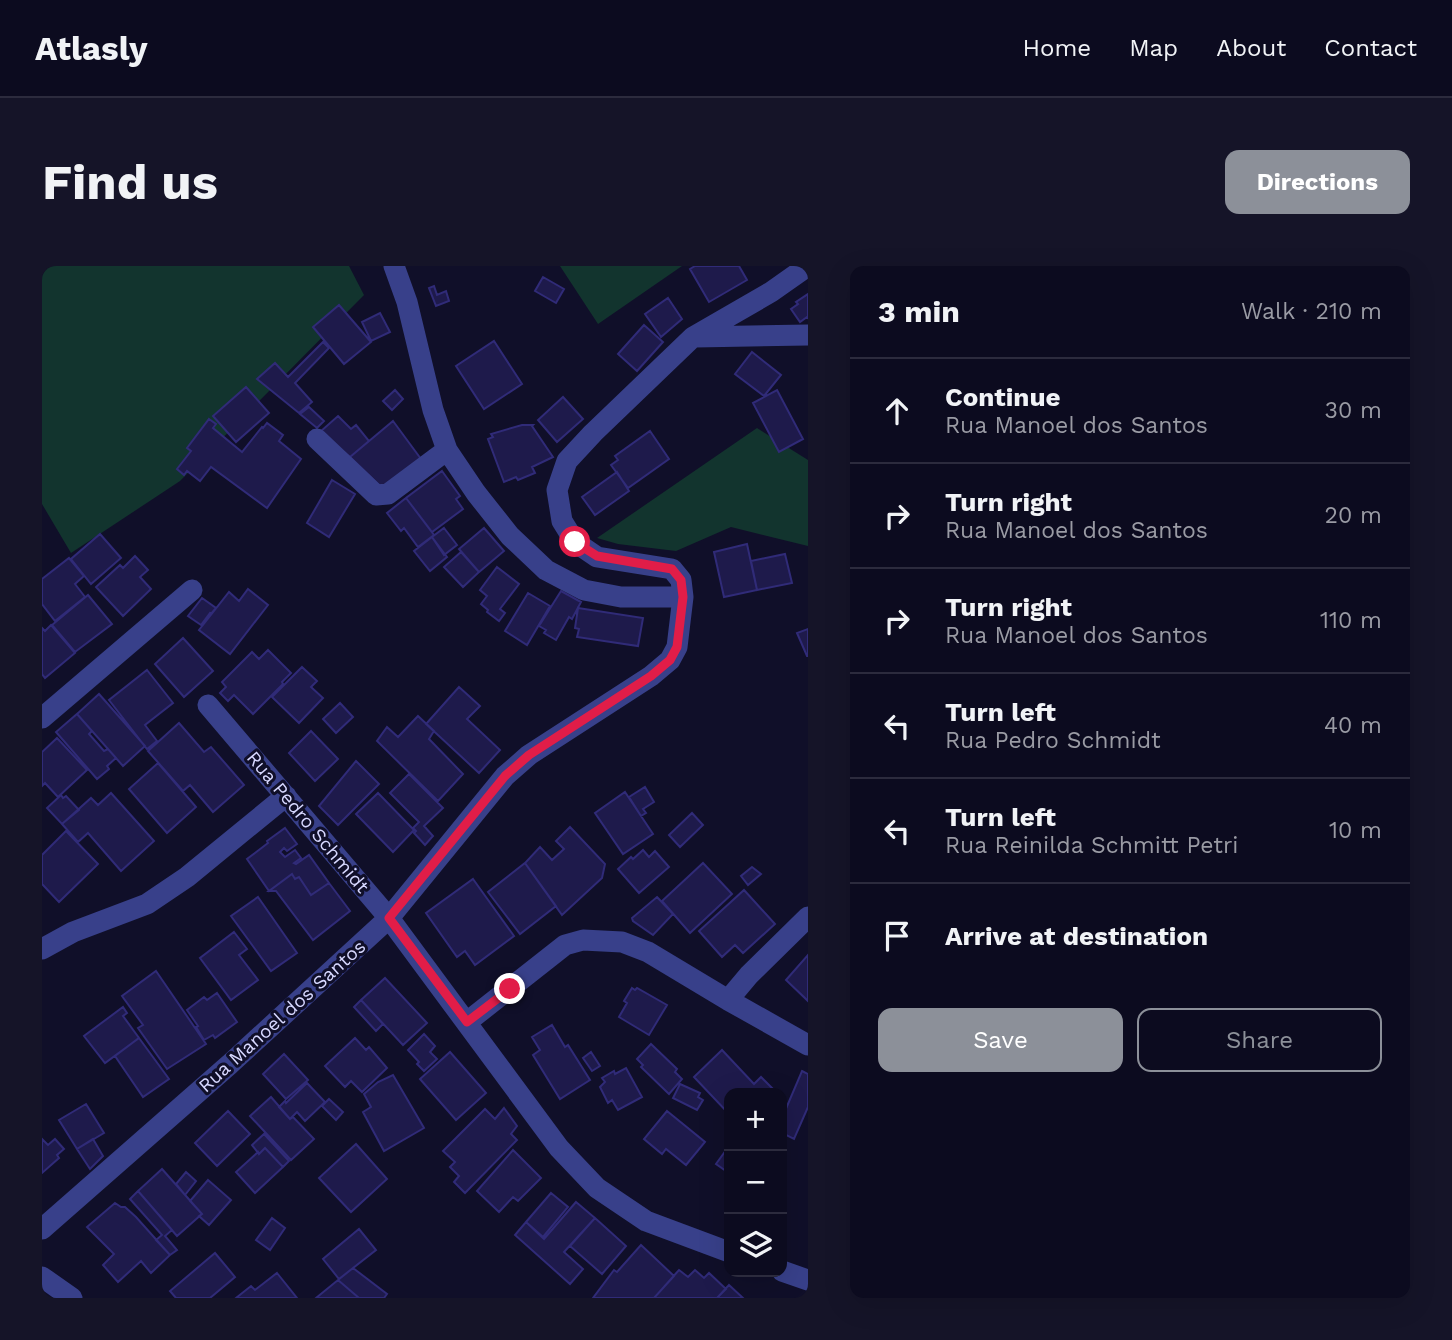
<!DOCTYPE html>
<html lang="en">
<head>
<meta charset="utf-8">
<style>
	:root { --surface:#0c0b1f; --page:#151428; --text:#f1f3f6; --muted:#9a9ba4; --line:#2c2b3d; --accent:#8c9099 }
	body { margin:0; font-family:"Work Sans",sans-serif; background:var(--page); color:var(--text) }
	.controls { position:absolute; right:21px; bottom:21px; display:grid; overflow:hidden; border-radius:14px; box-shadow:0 7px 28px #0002 }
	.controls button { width:63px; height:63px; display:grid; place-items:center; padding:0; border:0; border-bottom:2px solid var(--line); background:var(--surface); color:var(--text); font:35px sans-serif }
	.stop { position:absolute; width:21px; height:21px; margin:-16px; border:5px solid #e11d48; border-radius:50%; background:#fff }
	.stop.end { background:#e11d48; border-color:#fff; box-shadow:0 2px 7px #0008 }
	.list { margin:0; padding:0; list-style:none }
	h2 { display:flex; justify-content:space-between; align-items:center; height:91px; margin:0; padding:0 28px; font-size:30px }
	h2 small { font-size:23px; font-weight:400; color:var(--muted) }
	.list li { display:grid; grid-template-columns:46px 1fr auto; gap:21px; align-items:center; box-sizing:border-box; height:105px; padding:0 28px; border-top:2px solid var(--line) }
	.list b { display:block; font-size:26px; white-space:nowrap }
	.list p { margin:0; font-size:23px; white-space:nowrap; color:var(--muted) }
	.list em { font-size:23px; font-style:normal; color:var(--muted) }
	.actions { display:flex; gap:14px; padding:21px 28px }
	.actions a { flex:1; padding:16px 0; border:2px solid var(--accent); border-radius:14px; text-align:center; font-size:24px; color:var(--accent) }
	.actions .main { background:var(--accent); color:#fff }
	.icon { flex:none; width:38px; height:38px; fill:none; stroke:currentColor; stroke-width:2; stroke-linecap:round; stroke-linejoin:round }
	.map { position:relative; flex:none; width:766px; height:1032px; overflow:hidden; border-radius:14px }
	header { display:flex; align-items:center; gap:42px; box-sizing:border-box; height:98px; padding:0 35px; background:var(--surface); border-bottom:2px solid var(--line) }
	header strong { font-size:33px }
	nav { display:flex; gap:38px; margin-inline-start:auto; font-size:24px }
	.intro { display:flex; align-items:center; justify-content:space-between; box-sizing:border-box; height:168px; padding:0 42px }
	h1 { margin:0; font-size:49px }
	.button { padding:18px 32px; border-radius:14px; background:var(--accent); color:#fff; font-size:24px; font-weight:700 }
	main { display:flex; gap:42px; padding:0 42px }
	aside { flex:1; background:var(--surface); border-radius:14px; box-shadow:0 7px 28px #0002 }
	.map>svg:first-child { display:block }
	.green { fill:#12342e }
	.building { fill:#1e1a4b; stroke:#302b78; stroke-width:2 }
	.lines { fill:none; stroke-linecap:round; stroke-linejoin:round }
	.minor { stroke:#38408a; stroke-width:21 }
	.route { stroke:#e11d48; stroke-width:9 }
	.labels { text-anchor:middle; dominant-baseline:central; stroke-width:6; stroke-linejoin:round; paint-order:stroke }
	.street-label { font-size:19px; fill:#d7d8ff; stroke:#100f29 }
</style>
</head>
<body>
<header>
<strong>Atlasly</strong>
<nav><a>Home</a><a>Map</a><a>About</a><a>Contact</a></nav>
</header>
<div class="intro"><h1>Find us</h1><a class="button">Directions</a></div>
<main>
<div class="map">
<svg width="766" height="1032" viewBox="0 0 766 1032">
	<rect width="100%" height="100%" fill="#100f29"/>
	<path class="green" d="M 0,0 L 307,0 L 322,29 L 138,215 L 29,287 L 0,238 Z
		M 518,0 L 640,0 L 556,58 Z
		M 715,162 L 766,194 L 766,280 L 689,261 L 634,285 L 576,278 L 555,272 Z"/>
	<path class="building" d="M 653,0 L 697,0 L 705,14 L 667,36 L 648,3 Z
		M 501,11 L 522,23 L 514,37 L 493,25 Z
		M 392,20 L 395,29 L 404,25 L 407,35 L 394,40 L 387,22 Z
		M 766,28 L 766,52 L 765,51 L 758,56 L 749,43 L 756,38 L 754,36 Z
		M 626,32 L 640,53 L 619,71 L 603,48 Z
		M 297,39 L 329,76 L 302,98 L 271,61 Z
		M 338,47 L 348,66 L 329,75 L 320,56 Z
		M 602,59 L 621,76 L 595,105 L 576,88 Z
		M 452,75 L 480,118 L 442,143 L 414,100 Z
		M 281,76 L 287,82 L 253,117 L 270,136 L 257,147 L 215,113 L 233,97 L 246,111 Z
		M 710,86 L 739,109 L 722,130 L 693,108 Z
		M 204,121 L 227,147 L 194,176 L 171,150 Z
		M 353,124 L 361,133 L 350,144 L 341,135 Z
		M 735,124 L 761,173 L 737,186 L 711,137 Z
		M 521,131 L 541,153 L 515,176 L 496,154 Z
		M 267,141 L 282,155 L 275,162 L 258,148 Z
		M 296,150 L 309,163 L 314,159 L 327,175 L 308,191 L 278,166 Z
		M 167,153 L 174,158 L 171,162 L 200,186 L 220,161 L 221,162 L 225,157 L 241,169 L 237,175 L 259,193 L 225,242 L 169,201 L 158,215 L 145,205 L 142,209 L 135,203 L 149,185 L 145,182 Z
		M 351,155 L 379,193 L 340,222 L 308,191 Z
		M 480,159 L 491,159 L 490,160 L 511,191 L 490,201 L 493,207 L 476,214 L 474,211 L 462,216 L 446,173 L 451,171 L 449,168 Z
		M 608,165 L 627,193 L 586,222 L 569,199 L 576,194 L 573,190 Z
		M 400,205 L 418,230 L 414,233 L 421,243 L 390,266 L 364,232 Z
		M 575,206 L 587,225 L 553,249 L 540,231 Z
		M 290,214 L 313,228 L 287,271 L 265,257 Z
		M 364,232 L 392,269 L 376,281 L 362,262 L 359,265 L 345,247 Z
		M 402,262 L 415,279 L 402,289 L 390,271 Z
		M 442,262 L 462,285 L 437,306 L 417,283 Z
		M 58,268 L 79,292 L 49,318 L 29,293 Z
		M 390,271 L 405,291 L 388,305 L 372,285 Z
		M 705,278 L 715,324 L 682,331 L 672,286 Z
		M 419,286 L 437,306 L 421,321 L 402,301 Z
		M 743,288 L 750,317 L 715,324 L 709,295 Z
		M 93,290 L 106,304 L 98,311 L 109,323 L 81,350 L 54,321 L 78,299 L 81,302 Z
		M 27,292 L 42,310 L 33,318 L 43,331 L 13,355 L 0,338 L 0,313 Z
		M 455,301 L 477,318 L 458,343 L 463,347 L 457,355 L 445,346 L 446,344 L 439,338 L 445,330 L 438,324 Z
		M 206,323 L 226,339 L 188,388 L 157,364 L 187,326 L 197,335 Z
		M 519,325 L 539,336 L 530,353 L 527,351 L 514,374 L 502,367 L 504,364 L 497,360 Z
		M 486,327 L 508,340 L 485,379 L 463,365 Z
		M 46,329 L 70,358 L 33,386 L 10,359 Z
		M 160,332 L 174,342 L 169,348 L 168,347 L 159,359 L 146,350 Z
		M 536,342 L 601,352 L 596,380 L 535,371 L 537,363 L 533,362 Z
		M 9,359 L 33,387 L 3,412 L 0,408 L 0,362 L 3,365 Z
		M 766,363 L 766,390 L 765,390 L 755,367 Z
		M 141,372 L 171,405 L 142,431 L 113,398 Z
		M 226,384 L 249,407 L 240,416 L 241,418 L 211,448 L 192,429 L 186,435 L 178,427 L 184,421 L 180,416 L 210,386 L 217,393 Z
		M 260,401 L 275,415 L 269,421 L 281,432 L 257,457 L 230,431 Z
		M 105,404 L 131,437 L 103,459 L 115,475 L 105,483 L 67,434 Z
		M 417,421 L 438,440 L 425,453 L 458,484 L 437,507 L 384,458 Z
		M 57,428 L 103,480 L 81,500 L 35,448 Z
		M 298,437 L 311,451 L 294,467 L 281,453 Z
		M 35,448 L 50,465 L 47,468 L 62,485 L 66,483 L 74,492 L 65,500 L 67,503 L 55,513 L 14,466 Z
		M 376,450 L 392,465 L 387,473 L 421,508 L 396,535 L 335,475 L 345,461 L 356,471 Z
		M 137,457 L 162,486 L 169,481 L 202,519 L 171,546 L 148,519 L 141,525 L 106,485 Z
		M 269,465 L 296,493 L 273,515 L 247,487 Z
		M 15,472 L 45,504 L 16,531 L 3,517 L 0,520 L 0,486 Z
		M 314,495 L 337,518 L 296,559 L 277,540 Z
		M 116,497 L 154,541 L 125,567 L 87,523 Z
		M 367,508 L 401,542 L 382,560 L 391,570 L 383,579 L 372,567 L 374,565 L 371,562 L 377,556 L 348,527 Z
		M 603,521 L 612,536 L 601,543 L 604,547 L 599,550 L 587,531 Z
		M 583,526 L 611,568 L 581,588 L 553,547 Z
		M 69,527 L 112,575 L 79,605 L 46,567 L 36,576 L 20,558 L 49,532 L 56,539 Z
		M 336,527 L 372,564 L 351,586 L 314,548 Z
		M 19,529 L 21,532 L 24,530 L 37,544 L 20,558 L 5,542 Z
		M 650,547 L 661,559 L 638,581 L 627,569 Z
		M 528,561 L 563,598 L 560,612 L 520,649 L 483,597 L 498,581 L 510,594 L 522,583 L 514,575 Z
		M 243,562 L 255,578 L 245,585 L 242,582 L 238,586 L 243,591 L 253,584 L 259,592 L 252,597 L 254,598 L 267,589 L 287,617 L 269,629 L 257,611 L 253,613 L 250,608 L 227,625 L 205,593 L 226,577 L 225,575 Z
		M 24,565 L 56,598 L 17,636 L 0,618 L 0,589 Z
		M 601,584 L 607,591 L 613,585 L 627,601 L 597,627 L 576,603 L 589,591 L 591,593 Z
		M 483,597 L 514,640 L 478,668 L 446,626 Z
		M 661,597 L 690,628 L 648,667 L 620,635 Z
		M 710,601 L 719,608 L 706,619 L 699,610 Z
		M 250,608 L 253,613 L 257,611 L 269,629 L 287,617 L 308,645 L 271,674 L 234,625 L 227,625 Z
		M 431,613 L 472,670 L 433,699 L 423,685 L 415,691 L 384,647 Z
		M 702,624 L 733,658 L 701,687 L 693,679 L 680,691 L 657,665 Z
		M 216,631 L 255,687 L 229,705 L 189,650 Z
		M 615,631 L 631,648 L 611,669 L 591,655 L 590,652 Z
		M 192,666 L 205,683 L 197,689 L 216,714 L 189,734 L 158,692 Z
		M 766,689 L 766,735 L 744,714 Z
		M 114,705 L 164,778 L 125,803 L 96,762 L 101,759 L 80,730 Z
		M 343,712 L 385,757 L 361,779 L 319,734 Z
		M 590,722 L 593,724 L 595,722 L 625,739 L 607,769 L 577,751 L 585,737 L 582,735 Z
		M 175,727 L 195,756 L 173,772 L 171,769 L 162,774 L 154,761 L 156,760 L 145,744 L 162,731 L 165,734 Z
		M 319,734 L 341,758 L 334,765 L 312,741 Z
		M 81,741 L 85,747 L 81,750 L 97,772 L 63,797 L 42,770 Z
		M 510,759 L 523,781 L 526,779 L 548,814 L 518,833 L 491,789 L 498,784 L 490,771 Z
		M 382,768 L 393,780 L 388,786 L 395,793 L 382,805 L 375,798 L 377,796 L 366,784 Z
		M 97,772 L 127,813 L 101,831 L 73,790 Z
		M 313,772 L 324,784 L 327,781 L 345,802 L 320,826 L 309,815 L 303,821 L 283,800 Z
		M 609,778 L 635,803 L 633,806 L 640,813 L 627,828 L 599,801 L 601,799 L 595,793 Z
		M 680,784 L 712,818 L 719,811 L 735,827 L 687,827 L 687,848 L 652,811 Z
		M 408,786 L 444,827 L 414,854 L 378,813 Z
		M 549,786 L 558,800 L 550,805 L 541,792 Z
		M 242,788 L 266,814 L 244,833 L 221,808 Z
		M 584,802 L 600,831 L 576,844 L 570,834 L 566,837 L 558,821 L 563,816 L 560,812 L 572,805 L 573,808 Z
		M 760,805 L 766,808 L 766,841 L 752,873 L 740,867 L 740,852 Z
		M 351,809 L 382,862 L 342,885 L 321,846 L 329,841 L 322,828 L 336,816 Z
		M 265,817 L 283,836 L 263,855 L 255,846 L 248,853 L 237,841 L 243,835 L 244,837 Z
		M 638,818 L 658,827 L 656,831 L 661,834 L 655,844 L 631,832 Z
		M 229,831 L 248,853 L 251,851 L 272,873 L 249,894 L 208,850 Z
		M 287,833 L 301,846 L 294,854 L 280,840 Z
		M 44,838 L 62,867 L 35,883 L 17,854 Z
		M 462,842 L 475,860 L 469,868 L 475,874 L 423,927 L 412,916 L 417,910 L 408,901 L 413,896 L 401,885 L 443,843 L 453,853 Z
		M 186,845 L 208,868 L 175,900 L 153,877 Z
		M 625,845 L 663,876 L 644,899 L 624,883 L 620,888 L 602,873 Z
		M 222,868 L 247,895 L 241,901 L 223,882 L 217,888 L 210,879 Z
		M 0,873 L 6,879 L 13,873 L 22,883 L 15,889 L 17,892 L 0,907 Z
		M 51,873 L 61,890 L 48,903 L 35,883 Z
		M 314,878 L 345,913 L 309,946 L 277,912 Z
		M 687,880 L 687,907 L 674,898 Z
		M 223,882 L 241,901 L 213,927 L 194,906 L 216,886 L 217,888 Z
		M 471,884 L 499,912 L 476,935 L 471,931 L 457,946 L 435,925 Z
		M 120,903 L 160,948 L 135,970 L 96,925 Z
		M 144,906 L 154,915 L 143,929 L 134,918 Z
		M 166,914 L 189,934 L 167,959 L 157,950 L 160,948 L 148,935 Z
		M 96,925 L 130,964 L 123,970 L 135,984 L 128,989 L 114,974 L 120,969 L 88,933 Z
		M 509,927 L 526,941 L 501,971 L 484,956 Z
		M 534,936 L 553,952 L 522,986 L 541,1003 L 528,1018 L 473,969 L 484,956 L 502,973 Z
		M 73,937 L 79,941 L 83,941 L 94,951 L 128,989 L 109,1007 L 99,995 L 76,1016 L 61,999 L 72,988 L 45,961 Z
		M 230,952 L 243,962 L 228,984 L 214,974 Z
		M 553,952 L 584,980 L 560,1008 L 528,980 Z
		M 317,963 L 334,984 L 297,1013 L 281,993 Z
		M 599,979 L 632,1010 L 612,1032 L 551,1032 L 572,1004 L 575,1006 Z
		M 173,987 L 193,1011 L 168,1032 L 134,1032 L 128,1025 Z
		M 311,1002 L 345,1028 L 342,1032 L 317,1032 L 296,1014 Z
		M 637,1004 L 646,1011 L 653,1004 L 662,1012 L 667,1007 L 684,1023 L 675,1032 L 612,1032 Z
		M 235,1007 L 255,1032 L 194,1032 L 209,1020 L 213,1024 Z
		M 296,1014 L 317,1032 L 274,1032 Z
		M 687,1019 L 701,1032 L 675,1032 Z"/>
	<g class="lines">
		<path class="minor" d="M 352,0 L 365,36 L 391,144 L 405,184 L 434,227 L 468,270 L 504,304 L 542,324 L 579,331 L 641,331
			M 653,71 L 766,69
			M 275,173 L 334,229 L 346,228 L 405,184
			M 166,439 L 347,652 L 517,882 L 555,922 L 604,955 L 687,986
			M 0,452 L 150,324
			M 0,683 L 31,666 L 105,638 L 145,611 L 244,530
			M 686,734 L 707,709 L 766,651
			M 425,756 L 523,679 L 541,674 L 580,676 L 606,686 L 686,734 L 766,779
			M 0,963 L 188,798 L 347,652 L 463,510 L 487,489 L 609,410 L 628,394 L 635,381 L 641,331 L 639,314 L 630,303 L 555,291 L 533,276 L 520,255 L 515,224 L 525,195 L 551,167 L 651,71 L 729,26 L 766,0
			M 740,1005 L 766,1014
			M 0,1011 L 30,1032"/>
	</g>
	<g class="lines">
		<path class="route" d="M 468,723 L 425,756 L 347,652 L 463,510 L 487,489 L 609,410 L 628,394 L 635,381 L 641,331 L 639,314 L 630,303 L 555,290 L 533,276"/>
	</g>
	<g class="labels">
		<g class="street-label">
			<text transform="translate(266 556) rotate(50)">Rua Pedro Schmidt</text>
			<text transform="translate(240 750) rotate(-42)">Rua Manoel dos Santos</text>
		</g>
	</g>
</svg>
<div class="controls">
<button>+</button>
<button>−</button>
<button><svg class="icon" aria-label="layers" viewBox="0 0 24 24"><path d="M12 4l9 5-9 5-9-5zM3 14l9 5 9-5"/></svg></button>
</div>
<div class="stop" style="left:533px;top:276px"></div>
<div class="stop end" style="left:468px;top:723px"></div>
</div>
<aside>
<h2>3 min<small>Walk · 210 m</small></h2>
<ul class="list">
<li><svg class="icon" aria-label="ahead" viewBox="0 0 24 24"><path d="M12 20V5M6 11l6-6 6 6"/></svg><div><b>Continue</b><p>Rua Manoel dos Santos</p></div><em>30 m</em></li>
<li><svg class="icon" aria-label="right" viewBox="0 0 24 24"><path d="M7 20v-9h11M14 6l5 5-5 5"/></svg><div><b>Turn right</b><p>Rua Manoel dos Santos</p></div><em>20 m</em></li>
<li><svg class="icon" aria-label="right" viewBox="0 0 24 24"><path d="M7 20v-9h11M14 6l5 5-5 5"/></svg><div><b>Turn right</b><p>Rua Manoel dos Santos</p></div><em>110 m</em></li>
<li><svg class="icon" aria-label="left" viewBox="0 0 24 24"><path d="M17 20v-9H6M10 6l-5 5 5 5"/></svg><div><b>Turn left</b><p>Rua Pedro Schmidt</p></div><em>40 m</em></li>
<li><svg class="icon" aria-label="left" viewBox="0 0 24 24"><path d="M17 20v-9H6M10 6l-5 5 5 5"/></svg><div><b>Turn left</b><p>Rua Reinilda Schmitt Petri</p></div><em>10 m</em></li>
<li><svg class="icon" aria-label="arrive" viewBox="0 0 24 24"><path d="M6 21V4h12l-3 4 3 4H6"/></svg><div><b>Arrive at destination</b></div></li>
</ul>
<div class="actions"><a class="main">Save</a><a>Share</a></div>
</aside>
</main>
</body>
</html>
